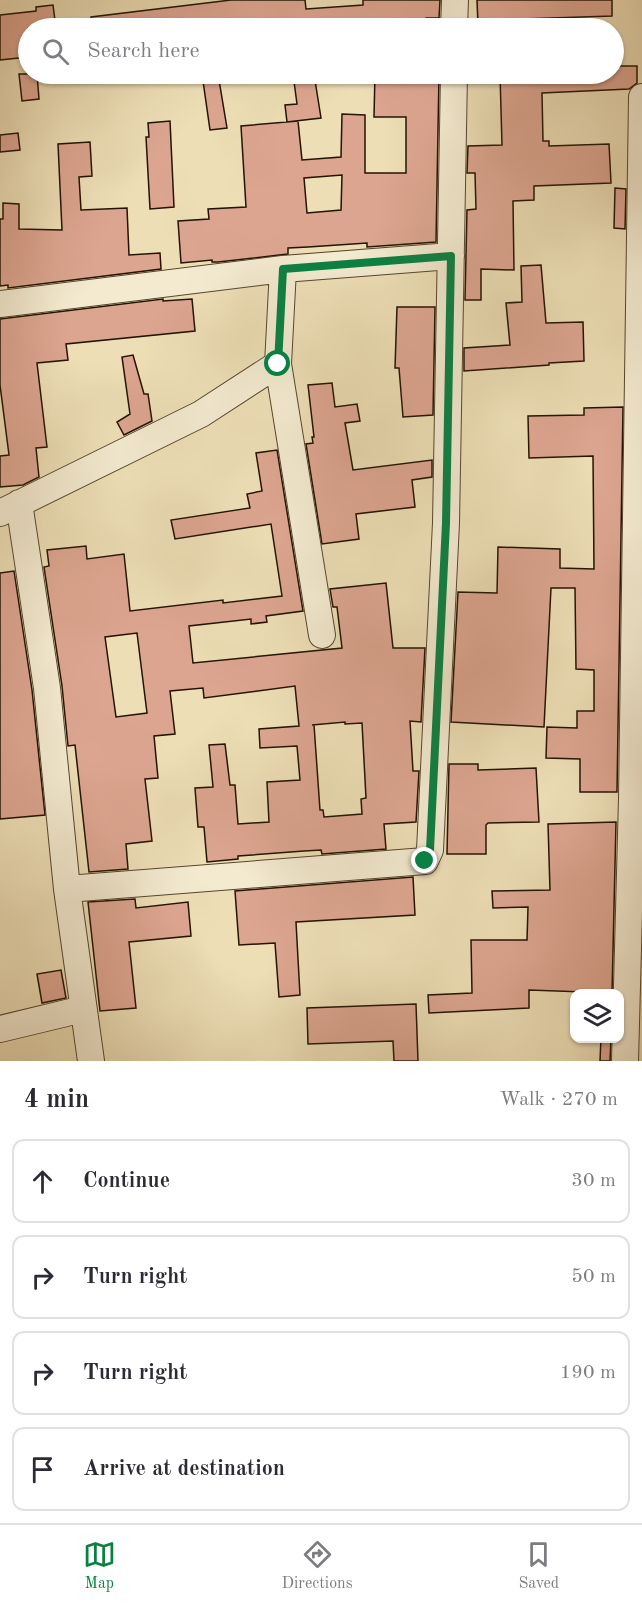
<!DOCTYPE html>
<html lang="en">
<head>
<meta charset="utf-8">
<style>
	:root { --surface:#fff; --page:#f2f2f3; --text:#2b2b33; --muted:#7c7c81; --line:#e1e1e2; --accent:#0b8043 }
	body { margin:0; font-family:"Old Standard TT",serif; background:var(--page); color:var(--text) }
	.controls { position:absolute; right:18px; bottom:18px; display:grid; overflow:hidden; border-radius:12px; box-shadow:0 2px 4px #0004 }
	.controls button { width:54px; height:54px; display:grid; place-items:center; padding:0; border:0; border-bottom:2px solid var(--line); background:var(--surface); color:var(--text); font:30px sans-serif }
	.stop { position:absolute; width:18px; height:18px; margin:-14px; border:4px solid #0b8043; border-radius:50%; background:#fff }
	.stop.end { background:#0b8043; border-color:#fff; box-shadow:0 2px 6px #0008 }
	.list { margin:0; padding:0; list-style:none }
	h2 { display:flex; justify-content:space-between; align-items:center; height:78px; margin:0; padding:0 24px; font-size:26px }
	h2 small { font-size:20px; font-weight:400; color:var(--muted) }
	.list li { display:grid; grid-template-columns:39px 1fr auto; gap:18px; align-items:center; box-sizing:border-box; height:84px; margin:0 12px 12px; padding:0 12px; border:2px solid var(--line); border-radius:12px }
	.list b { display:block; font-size:22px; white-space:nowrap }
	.list em { font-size:20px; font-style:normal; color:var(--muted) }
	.icon { flex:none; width:33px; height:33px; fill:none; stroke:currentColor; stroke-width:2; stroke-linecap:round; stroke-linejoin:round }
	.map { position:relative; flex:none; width:642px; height:1061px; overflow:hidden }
	.search { position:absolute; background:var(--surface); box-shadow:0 2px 4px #0004; left:18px; right:18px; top:18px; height:66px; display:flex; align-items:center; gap:15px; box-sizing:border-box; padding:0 21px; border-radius:33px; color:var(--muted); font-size:22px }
	.sheet { height:462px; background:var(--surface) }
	nav { display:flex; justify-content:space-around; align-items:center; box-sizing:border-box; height:84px; border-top:2px solid var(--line); background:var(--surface); font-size:16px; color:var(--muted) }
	nav a { display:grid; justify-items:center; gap:3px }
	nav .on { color:var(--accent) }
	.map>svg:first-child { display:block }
	.building { fill:#dca590; stroke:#231301; stroke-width:1.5; fill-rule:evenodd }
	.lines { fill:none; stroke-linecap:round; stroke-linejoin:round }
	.minor-casing { stroke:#56462e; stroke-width:28 }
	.minor { stroke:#f3ead0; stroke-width:26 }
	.route { stroke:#0b8043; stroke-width:8 }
</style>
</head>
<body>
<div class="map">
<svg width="642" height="1061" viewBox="0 0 642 1061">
	<rect width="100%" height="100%" fill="#eddeb6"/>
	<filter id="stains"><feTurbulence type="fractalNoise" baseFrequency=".00333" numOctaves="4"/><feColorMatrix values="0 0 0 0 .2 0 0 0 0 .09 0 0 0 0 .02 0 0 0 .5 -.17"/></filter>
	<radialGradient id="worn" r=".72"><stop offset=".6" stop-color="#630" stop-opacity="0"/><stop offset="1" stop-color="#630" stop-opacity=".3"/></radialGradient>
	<path class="building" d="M 231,0 L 305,0 L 306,9 L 363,5 L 363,0 L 440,0 L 439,18 L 426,18 L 426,28 L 91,28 L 91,17 Z
		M 477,0 L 612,0 L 612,16 L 522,19 L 523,23 L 478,25 Z
		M 53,5 L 56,28 L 28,28 L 28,57 L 0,60 L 0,15 L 36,11 L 36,7 Z
		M 614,66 L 637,66 L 637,83 L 629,89 L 542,93 L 543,141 L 549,141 L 549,146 L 609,144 L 611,183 L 534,186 L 534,200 L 513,201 L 514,270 L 481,269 L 481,300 L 465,300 L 467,210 L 476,209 L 475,173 L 467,173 L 468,146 L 502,145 L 500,74 L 614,74 Z
		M 19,74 L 37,74 L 39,99 L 22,101 Z
		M 202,74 L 218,74 L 227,128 L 210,130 Z
		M 293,74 L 314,74 L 321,118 L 287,122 L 285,105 L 297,104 Z
		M 375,74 L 439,74 L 436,242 L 367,247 L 367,243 L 308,247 L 288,248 L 288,254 L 218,262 L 212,262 L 212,260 L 181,263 L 178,221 L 209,219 L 208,209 L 246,207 L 241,126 L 298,121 L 302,160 L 341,157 L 342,114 L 365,115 L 365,173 L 406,173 L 406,117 L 374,117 ZM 342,175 L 341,210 L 307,213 L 304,178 Z
		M 170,121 L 174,207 L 150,209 L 146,137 L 149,137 L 148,123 Z
		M 18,133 L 20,150 L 0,152 L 0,135 Z
		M 90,142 L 92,176 L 79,177 L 81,210 L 127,208 L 129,255 L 160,253 L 161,269 L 8,288 L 8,285 L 0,286 L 0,219 L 3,219 L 3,203 L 19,204 L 19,229 L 62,230 L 58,144 Z
		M 615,188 L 626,189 L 625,229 L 614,228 Z
		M 541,265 L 546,323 L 583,322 L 584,361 L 549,363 L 549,365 L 464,371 L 464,348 L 510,345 L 506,303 L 522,302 L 521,266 Z
		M 163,299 L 163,301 L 192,299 L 195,331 L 66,344 L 68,360 L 37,363 L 47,447 L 36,448 L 39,477 L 23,485 L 0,487 L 0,456 L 9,455 L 0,385 L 0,319 Z
		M 397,307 L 435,307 L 433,415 L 403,417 L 399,368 L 395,368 Z
		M 133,355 L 144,394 L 148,394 L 152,421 L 124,435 L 117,422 L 130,414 L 122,357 Z
		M 332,383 L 335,407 L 357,404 L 360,421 L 345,423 L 353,470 L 432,460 L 432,477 L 412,480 L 415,507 L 356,514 L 359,539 L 322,544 L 306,444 L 313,443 L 312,437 L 314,437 L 308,385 Z
		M 623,407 L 617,792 L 580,792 L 580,759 L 546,758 L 547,727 L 577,728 L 577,711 L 594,711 L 594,670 L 576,669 L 575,588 L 551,588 L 544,727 L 451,722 L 458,592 L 497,593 L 498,547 L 560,549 L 560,568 L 594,569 L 593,456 L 529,458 L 528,416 L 584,415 L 584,408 Z
		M 277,450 L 303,611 L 266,616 L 267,622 L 251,624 L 251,619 L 189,626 L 193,663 L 342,648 L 337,607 L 333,607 L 330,589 L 386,583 L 393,648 L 425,648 L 421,722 L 410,721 L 413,771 L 419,771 L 416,822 L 384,824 L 386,849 L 322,854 L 321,850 L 304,851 L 238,856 L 238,859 L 207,862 L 204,827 L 198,827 L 195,788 L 213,787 L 209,745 L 225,744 L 230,785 L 235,785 L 238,824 L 269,822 L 267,782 L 300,780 L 297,746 L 260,748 L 259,729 L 299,726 L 295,686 L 204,698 L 203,688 L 170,691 L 175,734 L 154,736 L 158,778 L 145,779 L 152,841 L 126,844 L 128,869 L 89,872 L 75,745 L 68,746 L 62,686 L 44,567 L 49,566 L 47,550 L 86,546 L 87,559 L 124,554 L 130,611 L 223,600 L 223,603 L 282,596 L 271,524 L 175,539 L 171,520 L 250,508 L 247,494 L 262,491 L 256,453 ZM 137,633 L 147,713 L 116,717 L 105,637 ZM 345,722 L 345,724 L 362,723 L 366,798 L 361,799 L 362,814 L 324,817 L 323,810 L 320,810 L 314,725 L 312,725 Z
		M 14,571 L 32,690 L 45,815 L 0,819 L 0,573 Z
		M 449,764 L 478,764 L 478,770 L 536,768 L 539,822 L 488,823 L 486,825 L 486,854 L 447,854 Z
		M 616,822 L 612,993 L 529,990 L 529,1008 L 429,1013 L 428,995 L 472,993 L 471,940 L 527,940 L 528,907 L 493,908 L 492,891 L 550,890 L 548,824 Z
		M 413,877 L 415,915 L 296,922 L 300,995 L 279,997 L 275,943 L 239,945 L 235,891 Z
		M 135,899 L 136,908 L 188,902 L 191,936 L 129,942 L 136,1008 L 100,1011 L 88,902 Z
		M 61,970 L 66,998 L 42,1003 L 37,974 Z
		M 416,1004 L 418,1061 L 394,1061 L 393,1041 L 308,1044 L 307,1008 Z
		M 601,1038 L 611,1038 L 610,1061 L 600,1061 Z"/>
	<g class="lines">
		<g class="minor-casing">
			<path id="minor" d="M 454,28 L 455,0
				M 0,304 L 283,269 L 451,256
				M 278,364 L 322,635
				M 19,503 L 47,688 L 67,889 L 91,1061
				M 0,513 L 201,414 L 278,364 L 283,269
				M 67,889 L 425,861 L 430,850 L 446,523 L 454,74
				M 0,1029 L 83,1009
				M 625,1061 L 632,798 L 642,97"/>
		</g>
		<use href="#minor" class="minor"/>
	</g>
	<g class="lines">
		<path class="route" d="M 278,364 L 283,269 L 451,256 L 446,523 L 430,850 L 425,861"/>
	</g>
	<rect width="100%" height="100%" filter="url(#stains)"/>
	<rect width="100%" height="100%" fill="url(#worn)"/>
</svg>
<div class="controls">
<button><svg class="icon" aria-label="layers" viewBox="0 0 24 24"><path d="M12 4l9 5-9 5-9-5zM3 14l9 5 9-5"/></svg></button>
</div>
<div class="stop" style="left:278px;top:364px"></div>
<div class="stop end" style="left:425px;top:861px"></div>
<div class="search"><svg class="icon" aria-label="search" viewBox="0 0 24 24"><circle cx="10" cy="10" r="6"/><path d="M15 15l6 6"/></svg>Search here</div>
</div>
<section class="sheet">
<h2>4 min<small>Walk · 270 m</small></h2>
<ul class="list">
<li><svg class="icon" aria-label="ahead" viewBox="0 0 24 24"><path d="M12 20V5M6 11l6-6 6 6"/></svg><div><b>Continue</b></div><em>30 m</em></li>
<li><svg class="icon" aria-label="right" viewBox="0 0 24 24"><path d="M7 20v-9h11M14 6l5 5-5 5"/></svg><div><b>Turn right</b></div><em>50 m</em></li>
<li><svg class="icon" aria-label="right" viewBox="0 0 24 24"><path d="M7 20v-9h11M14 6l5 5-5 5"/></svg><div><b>Turn right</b></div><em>190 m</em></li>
<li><svg class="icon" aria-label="arrive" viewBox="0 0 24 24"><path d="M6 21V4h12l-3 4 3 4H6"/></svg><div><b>Arrive at destination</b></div></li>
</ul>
</section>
<nav>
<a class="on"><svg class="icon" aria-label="map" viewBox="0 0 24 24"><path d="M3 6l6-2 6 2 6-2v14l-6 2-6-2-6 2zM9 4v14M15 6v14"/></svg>Map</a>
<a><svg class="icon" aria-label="directions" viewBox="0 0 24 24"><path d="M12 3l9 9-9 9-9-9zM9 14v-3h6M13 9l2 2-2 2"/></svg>Directions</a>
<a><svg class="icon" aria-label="saved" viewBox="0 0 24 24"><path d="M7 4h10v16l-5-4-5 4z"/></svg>Saved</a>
</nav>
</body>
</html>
